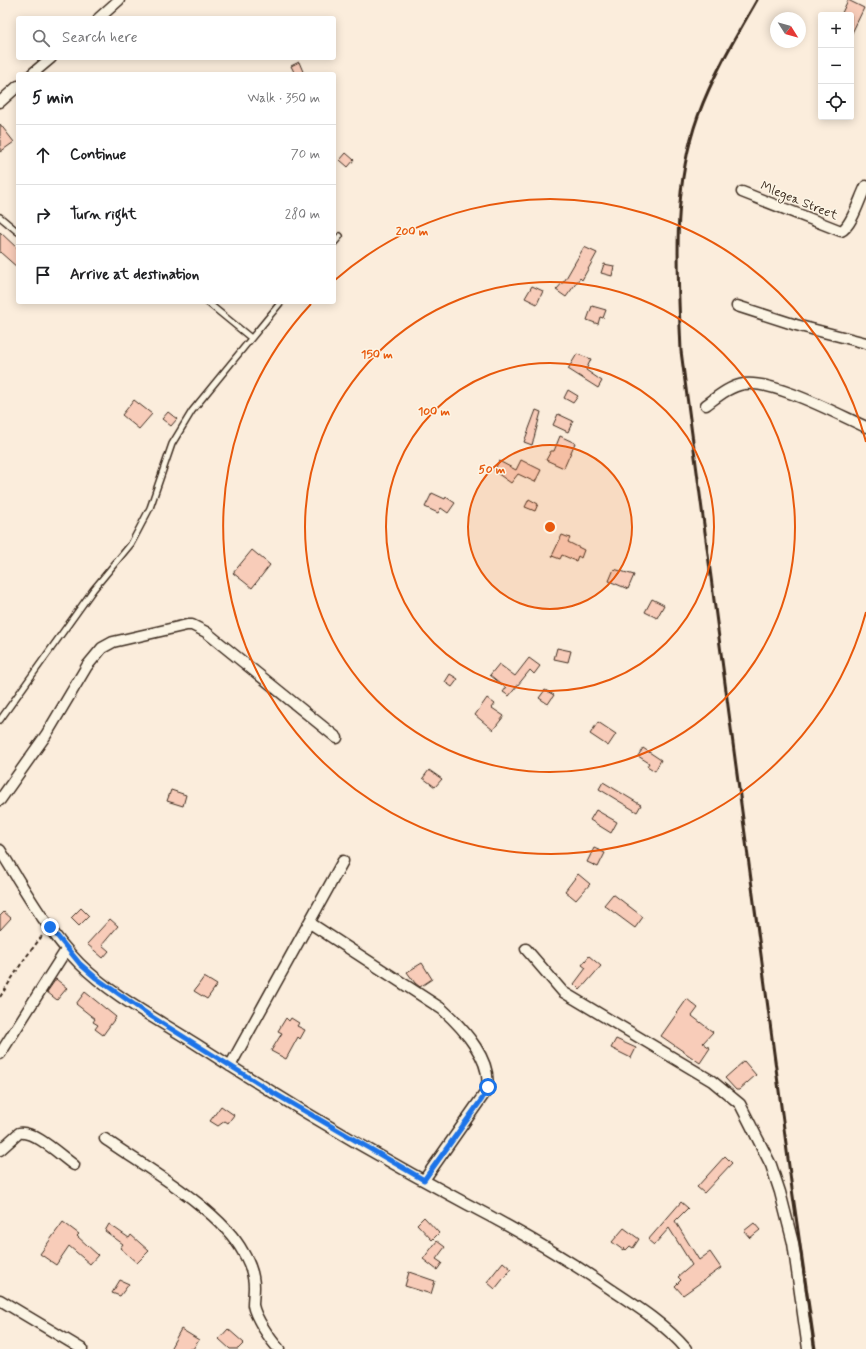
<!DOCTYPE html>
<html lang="en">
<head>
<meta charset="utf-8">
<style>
	:root { --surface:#fff; --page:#f6f6f6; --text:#202124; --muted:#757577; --line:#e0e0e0 }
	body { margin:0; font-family:Mynerve,sans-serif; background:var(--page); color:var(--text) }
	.controls { position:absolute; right:12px; top:12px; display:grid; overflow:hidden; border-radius:4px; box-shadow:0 2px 10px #0003 }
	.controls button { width:36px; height:36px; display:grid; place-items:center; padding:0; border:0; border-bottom:1px solid var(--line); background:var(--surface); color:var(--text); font:20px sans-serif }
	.compass { position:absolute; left:770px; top:12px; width:36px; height:36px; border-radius:50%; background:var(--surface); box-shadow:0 2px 10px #0003; rotate:127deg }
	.stop { position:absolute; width:12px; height:12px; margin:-9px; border:3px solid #1a73e8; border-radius:50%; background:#fff }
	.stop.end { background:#1a73e8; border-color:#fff; box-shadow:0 1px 4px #0008 }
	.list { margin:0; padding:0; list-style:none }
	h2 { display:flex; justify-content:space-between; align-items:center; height:52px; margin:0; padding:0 16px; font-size:17px }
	h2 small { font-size:13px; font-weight:400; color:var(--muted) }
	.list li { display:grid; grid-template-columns:26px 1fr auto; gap:12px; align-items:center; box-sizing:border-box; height:60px; padding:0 16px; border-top:1px solid var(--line) }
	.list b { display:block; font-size:15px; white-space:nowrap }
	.list em { font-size:13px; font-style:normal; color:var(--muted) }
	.icon { flex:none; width:22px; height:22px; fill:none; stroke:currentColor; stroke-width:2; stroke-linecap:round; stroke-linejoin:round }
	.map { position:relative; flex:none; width:866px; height:1349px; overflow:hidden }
	.search { position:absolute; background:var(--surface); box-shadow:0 2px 10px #0003; left:16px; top:16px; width:320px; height:44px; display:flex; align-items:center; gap:10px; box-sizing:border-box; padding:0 14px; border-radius:4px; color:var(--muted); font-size:15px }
	.panel { position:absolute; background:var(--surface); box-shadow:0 2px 10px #0003; left:16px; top:72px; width:320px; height:232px; border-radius:4px }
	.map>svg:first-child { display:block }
	.building { fill:#f8ccb9; stroke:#3b2a1e }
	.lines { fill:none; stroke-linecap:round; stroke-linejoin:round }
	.service-casing { stroke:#3b2a1e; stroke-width:8 }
	.minor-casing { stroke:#3b2a1e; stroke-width:13 }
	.path { stroke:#3b2a1e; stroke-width:2; stroke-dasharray:4 3; stroke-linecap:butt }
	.service { stroke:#fcf5e5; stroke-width:5 }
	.minor { stroke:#fcf5e5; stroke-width:10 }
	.rail { stroke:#3b2a1e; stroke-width:3 }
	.route { stroke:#1a73e8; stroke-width:5 }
	.ring { fill:none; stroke:#e8590c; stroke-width:2 }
	.labels { text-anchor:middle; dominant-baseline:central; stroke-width:3; stroke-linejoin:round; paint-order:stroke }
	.street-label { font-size:13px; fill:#3b2a1e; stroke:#fcf5e5 }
	.centre { fill:#e8590c; stroke:#fcf5e5; stroke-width:2 }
	.ring-label { font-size:12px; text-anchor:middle; font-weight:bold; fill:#e8590c; stroke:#fcf5e5; stroke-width:3; stroke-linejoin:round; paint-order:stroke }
</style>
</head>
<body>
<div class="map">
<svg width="866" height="1349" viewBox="0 0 866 1349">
	<rect width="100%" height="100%" fill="#fbeddc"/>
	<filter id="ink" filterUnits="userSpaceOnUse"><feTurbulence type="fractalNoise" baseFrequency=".025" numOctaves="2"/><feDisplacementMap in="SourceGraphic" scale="8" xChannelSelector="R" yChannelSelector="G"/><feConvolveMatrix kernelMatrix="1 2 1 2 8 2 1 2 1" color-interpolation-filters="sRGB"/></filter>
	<g filter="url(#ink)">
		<path class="building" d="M 848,0 L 864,8 L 851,35 L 851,15 L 841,15 Z
			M 299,62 L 304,74 L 295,74 L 291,66 Z
			M 0,124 L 14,142 L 0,152 Z
			M 346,153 L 354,160 L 348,167 L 340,160 Z
			M 0,232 L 18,249 L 18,268 L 0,252 Z
			M 584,247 L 597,253 L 582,280 L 580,278 L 566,297 L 556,290 L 565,280 Z
			M 604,264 L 614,266 L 612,276 L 601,273 Z
			M 532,286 L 543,291 L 537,304 L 525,298 Z
			M 592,306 L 606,310 L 603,318 L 600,317 L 598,324 L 587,320 Z
			M 577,354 L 591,359 L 586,370 L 602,381 L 598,388 L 568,369 Z
			M 568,390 L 578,396 L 573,403 L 564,398 Z
			M 134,400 L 152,414 L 139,429 L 122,415 Z
			M 536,410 L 541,412 L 532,445 L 524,442 Z
			M 168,412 L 177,419 L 171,426 L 162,419 Z
			M 558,414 L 573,421 L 568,432 L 553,425 Z
			M 560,436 L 575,443 L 564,468 L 546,460 L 551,451 L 554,451 Z
			M 521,460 L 541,470 L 535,482 L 518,474 L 511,483 L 494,471 L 499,461 L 516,470 Z
			M 432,493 L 445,499 L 446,497 L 455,503 L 448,513 L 441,508 L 438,513 L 425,507 Z
			M 529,499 L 538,504 L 535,511 L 525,507 Z
			M 562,535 L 570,538 L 568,542 L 584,550 L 581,558 L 578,556 L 576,561 L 562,555 L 560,559 L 552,556 Z
			M 252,550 L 270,565 L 252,588 L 233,573 Z
			M 614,569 L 634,575 L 628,589 L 609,581 Z
			M 652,599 L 664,605 L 657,618 L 645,612 Z
			M 557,648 L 571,651 L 568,662 L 554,659 Z
			M 529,658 L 540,666 L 534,674 L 530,670 L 509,696 L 503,692 L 506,688 L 490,675 L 499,664 L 515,676 Z
			M 450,674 L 458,679 L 452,687 L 445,682 Z
			M 545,690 L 554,695 L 548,704 L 539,698 Z
			M 487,698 L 495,704 L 492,708 L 504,716 L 493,730 L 475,715 Z
			M 598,722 L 616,734 L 608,746 L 590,734 Z
			M 643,748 L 661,760 L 655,771 L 647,766 L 649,763 L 638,756 Z
			M 429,770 L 442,779 L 435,787 L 423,778 Z
			M 603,782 L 641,805 L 637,812 L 599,789 Z
			M 171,790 L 186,795 L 183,806 L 167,801 Z
			M 596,810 L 617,822 L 611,833 L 590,820 Z
			M 594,848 L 605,853 L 598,867 L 587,862 Z
			M 578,874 L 590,884 L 576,900 L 565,891 Z
			M 613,894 L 643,917 L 635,928 L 604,905 Z
			M 81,908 L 89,916 L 79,926 L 71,918 Z
			M 4,912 L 11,918 L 0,930 L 0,916 Z
			M 110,919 L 118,926 L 102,945 L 109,951 L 103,958 L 87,944 Z
			M 589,956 L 601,966 L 580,990 L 574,984 L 586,968 L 582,965 Z
			M 422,963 L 432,979 L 420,987 L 415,983 L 407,972 Z
			M 204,977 L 217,985 L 207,999 L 194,991 Z
			M 56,979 L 67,988 L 57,1000 L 47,992 Z
			M 85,992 L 116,1017 L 103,1035 L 95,1029 L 98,1025 L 93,1022 L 95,1019 L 76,1004 Z
			M 687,999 L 698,1008 L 692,1016 L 713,1032 L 703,1043 L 710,1048 L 700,1063 L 661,1036 Z
			M 286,1018 L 289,1021 L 291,1018 L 299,1023 L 297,1026 L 305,1030 L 300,1039 L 298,1037 L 286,1059 L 271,1051 L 282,1033 L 278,1031 Z
			M 616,1039 L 636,1048 L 631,1058 L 611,1048 Z
			M 744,1061 L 756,1075 L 739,1090 L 736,1090 L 725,1078 Z
			M 221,1106 L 234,1115 L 228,1123 L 225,1121 L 218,1126 L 210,1121 Z
			M 725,1156 L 732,1163 L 704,1193 L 697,1187 Z
			M 681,1202 L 688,1208 L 675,1221 L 699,1260 L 710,1252 L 721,1268 L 683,1295 L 675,1286 L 681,1280 L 678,1277 L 692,1265 L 669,1228 L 654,1245 L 648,1240 Z
			M 424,1217 L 439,1233 L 432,1240 L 417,1224 Z
			M 63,1222 L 79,1234 L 77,1236 L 98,1255 L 90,1264 L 69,1246 L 56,1265 L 40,1254 Z
			M 754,1223 L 760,1230 L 750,1238 L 744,1231 Z
			M 109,1224 L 129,1238 L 131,1235 L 149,1251 L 137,1263 L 120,1248 L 123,1244 L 105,1231 Z
			M 624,1228 L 639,1239 L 633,1248 L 630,1246 L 626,1250 L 624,1248 L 623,1250 L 612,1242 Z
			M 437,1241 L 445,1247 L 436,1259 L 442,1263 L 437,1270 L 423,1259 Z
			M 503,1262 L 511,1269 L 495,1289 L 487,1282 Z
			M 409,1272 L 435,1281 L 431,1294 L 405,1286 Z
			M 120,1280 L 129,1284 L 120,1296 L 112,1293 Z
			M 181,1329 L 199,1340 L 193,1349 L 170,1349 Z
			M 228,1329 L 244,1343 L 238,1349 L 230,1349 L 219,1339 Z"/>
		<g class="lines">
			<g class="service-casing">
				<path id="service" d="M 0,217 L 18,232
					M 334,243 L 340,236
					M 207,302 L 251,338
					M 0,720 L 93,590 L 131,544 L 150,508 L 172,444 L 192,411 L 281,302"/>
			</g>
			<g class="minor-casing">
				<path id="minor" d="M 99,18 L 119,0
					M 32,74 L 51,58
					M 0,102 L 18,86
					M 742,192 L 841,231 C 852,226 860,197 866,186
					M 737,306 L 796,325 L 866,343
					M 706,405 C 717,397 730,386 744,384 C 774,380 837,414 866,427
					M 0,800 L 46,735 L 87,666 L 102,648 L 113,642 L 187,625 L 192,625 L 206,632 L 337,738
					M 0,850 C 23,887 48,932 79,963 C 112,996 157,1019 196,1044 C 284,1101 375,1155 467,1204 C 517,1230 566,1258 612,1290 C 638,1307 666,1325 686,1349
					M 310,923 L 442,1009 C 462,1027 497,1064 485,1093 L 424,1180
					M 526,949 L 563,992 L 712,1081 L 740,1104 L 771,1165 L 780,1192 L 793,1243 L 808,1349
					M 0,1054 L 66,950
					M 230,1066 L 343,861
					M 105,1139 C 146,1168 220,1209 243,1252 C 249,1262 254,1275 254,1287 C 254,1293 253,1299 253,1305 C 255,1317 271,1341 279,1349
					M 0,1150 L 19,1133 C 34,1130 61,1156 74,1165
					M 0,1300 L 82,1349"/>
			</g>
			<path class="path" d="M 0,997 L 23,961 L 42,936"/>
			<use href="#service" class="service"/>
			<use href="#minor" class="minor"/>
			<path class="rail" d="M 757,0 C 735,38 713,75 698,116 C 671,191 678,273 681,351 L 792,1189 L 815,1349"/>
		</g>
	</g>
	<g class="lines" filter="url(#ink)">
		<path class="route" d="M 50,927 L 80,964 L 96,978 L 149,1015 L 272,1092 L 424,1180 L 482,1099 L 488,1087"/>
	</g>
	<circle cx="550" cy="527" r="82" fill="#e8590c" fill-opacity=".12"/>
	<g class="ring">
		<circle cx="550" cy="527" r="82"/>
		<circle cx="550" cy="527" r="164"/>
		<circle cx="550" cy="527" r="245"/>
		<path d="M866 612A327 327 0 1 1 311 304M335 280A327 327 0 0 1 866 442"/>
	</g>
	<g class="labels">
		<g class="street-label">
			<text transform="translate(799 201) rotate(22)">Mlegea Street</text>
		</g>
	</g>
	<circle cx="550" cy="527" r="6" class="centre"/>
	<g class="ring-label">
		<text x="412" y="235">200 m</text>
		<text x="377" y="358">150 m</text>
		<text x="434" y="415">100 m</text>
		<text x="492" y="473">50 m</text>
	</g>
</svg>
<div class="controls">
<button>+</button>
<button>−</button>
<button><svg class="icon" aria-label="locate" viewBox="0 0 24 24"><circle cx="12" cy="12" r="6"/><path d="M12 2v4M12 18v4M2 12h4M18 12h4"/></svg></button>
</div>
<svg class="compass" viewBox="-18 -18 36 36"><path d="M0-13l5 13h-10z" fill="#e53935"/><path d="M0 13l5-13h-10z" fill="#757577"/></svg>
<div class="stop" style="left:488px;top:1087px"></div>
<div class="stop end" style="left:50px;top:927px"></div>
<div class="search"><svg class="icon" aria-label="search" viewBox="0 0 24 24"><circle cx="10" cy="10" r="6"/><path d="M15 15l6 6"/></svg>Search here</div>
<section class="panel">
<h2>5 min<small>Walk · 350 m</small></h2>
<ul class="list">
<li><svg class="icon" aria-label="ahead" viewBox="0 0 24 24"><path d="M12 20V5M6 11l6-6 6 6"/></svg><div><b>Continue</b></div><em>70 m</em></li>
<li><svg class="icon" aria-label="right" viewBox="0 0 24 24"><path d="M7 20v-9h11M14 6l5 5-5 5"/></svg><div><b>Turn right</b></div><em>280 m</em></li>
<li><svg class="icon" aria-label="arrive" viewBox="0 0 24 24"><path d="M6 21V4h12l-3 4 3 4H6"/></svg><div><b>Arrive at destination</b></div></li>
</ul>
</section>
</div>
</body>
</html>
